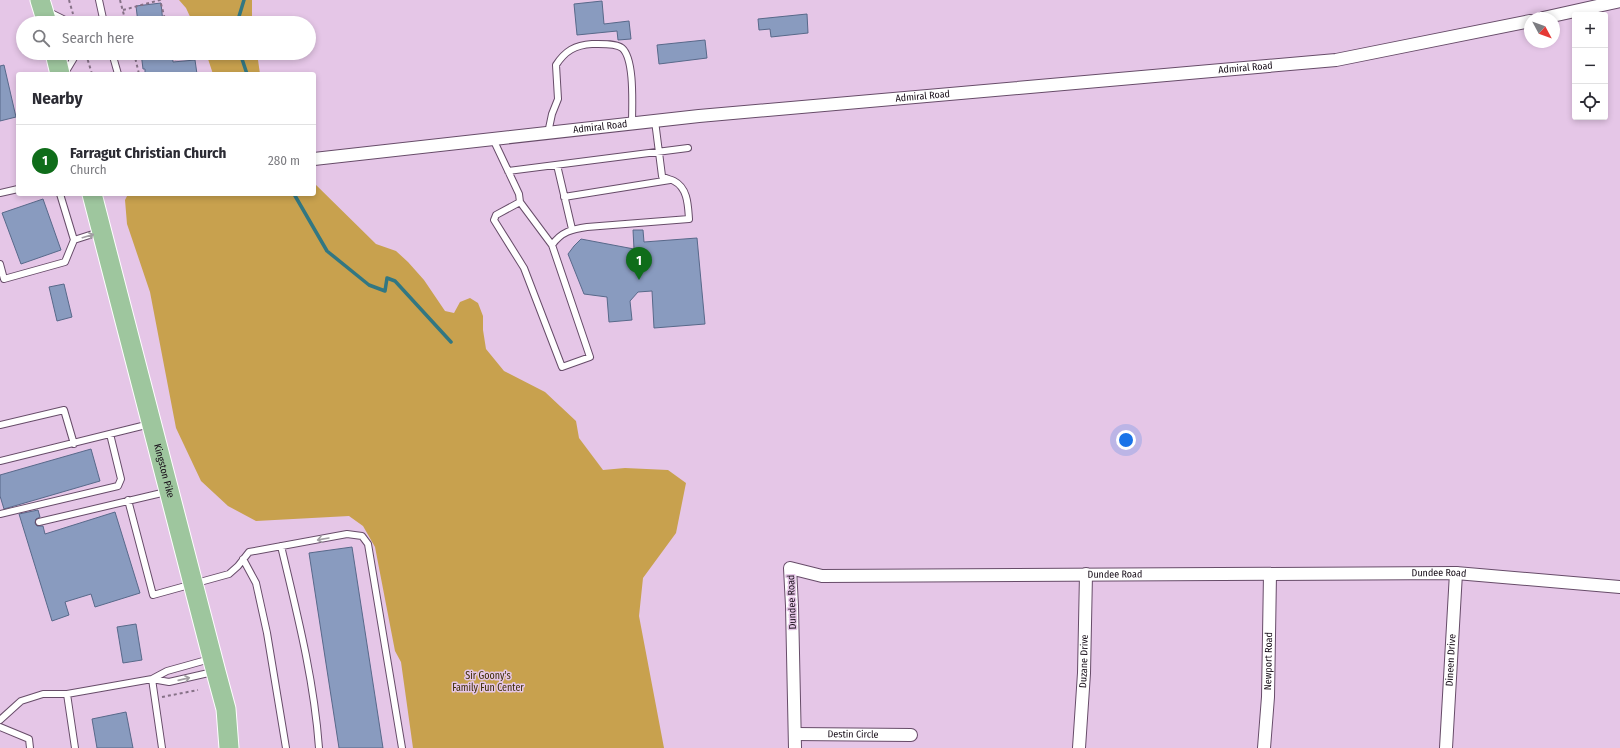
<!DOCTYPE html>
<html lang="en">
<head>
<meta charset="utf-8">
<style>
	:root { --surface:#fff; --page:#f2f2f3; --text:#2b2b33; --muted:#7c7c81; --line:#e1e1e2; --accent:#0f6d1a }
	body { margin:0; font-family:"Fira Sans Condensed",sans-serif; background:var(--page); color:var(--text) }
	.controls { position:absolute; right:12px; top:12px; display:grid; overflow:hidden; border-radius:4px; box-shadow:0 2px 6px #0003 }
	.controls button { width:36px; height:36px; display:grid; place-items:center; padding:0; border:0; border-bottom:1px solid var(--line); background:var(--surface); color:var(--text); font:20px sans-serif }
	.compass { position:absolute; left:1524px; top:12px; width:36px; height:36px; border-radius:50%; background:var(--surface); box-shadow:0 2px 6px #0003; rotate:131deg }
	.you { position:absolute; left:1126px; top:440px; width:14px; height:14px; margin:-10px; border:3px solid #fff; border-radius:50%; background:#1a73e8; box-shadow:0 0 0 6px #1a73e833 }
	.badge { display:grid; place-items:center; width:26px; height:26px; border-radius:50%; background:var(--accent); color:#fff; font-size:13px; font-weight:700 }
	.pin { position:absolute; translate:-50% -33px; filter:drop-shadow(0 1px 2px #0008) }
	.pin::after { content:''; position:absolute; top:21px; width:14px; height:12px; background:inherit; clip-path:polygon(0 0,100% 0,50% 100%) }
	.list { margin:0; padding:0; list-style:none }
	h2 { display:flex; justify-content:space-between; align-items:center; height:52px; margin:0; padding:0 16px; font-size:17px }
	h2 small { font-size:13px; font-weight:400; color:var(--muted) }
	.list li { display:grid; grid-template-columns:26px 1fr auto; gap:12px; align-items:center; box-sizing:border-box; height:72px; padding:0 16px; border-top:1px solid var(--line) }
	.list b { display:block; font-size:15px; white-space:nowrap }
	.list p { margin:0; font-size:13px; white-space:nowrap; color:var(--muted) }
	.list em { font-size:13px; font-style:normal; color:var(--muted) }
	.icon { flex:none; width:22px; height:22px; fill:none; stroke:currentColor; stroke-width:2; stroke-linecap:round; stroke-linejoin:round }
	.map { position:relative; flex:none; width:1620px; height:748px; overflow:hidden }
	.search { position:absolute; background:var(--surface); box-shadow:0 2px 6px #0003; left:16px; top:16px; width:300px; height:44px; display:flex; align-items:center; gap:10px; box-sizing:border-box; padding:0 14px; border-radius:22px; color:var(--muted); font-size:15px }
	.panel { position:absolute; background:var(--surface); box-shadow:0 2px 6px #0003; left:16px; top:72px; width:300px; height:124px; border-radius:4px }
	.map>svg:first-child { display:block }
	.green { fill:#c8a14e }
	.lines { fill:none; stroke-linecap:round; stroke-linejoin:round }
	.stream { stroke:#327782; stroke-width:3.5 }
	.building { fill:#899bbf; stroke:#58698a }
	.service-casing { stroke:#674c69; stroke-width:8 }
	.minor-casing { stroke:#674c69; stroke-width:14 }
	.primary-casing { stroke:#fff; stroke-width:21 }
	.path { stroke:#867187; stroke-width:2; stroke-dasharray:3 3; stroke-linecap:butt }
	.service { stroke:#fff; stroke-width:6 }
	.minor { stroke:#fff; stroke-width:12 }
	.primary { stroke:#9ec69e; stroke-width:19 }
	.oneway { stroke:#a29ea3 }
	.labels { text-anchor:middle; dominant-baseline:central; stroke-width:3; stroke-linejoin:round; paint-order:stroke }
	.street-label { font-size:10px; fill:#170d18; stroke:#e5c6e7 }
	.park-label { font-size:10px; fill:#3c2b03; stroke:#e5c6e7 }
</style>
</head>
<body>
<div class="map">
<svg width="1620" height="748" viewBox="0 0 1620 748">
	<rect width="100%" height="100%" fill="#e5c6e7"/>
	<path class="green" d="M 179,0 L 252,0 L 252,23 L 193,23 L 186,8 Z
		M 206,53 L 257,53 L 260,74 L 213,74 Z
		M 314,183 L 376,244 L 396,251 L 408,262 L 424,280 L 445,311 L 454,313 L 460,302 L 470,298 L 478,303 L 483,316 L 483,330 L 486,349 L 504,371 L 545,392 L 576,421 L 579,438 L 603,470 L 625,468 L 668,470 L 686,483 L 676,533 L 643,578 L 639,616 L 664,748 L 413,748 L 401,662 L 395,651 L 375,547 L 363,526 L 349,516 L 256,521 L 228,506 L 201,481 L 176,428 L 150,292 L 127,224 L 125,200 L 128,194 L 314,194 Z"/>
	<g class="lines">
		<path class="stream" d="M 237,23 L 244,0
			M 240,53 L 247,74
			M 294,194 L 327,251 L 369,285 L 385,291 L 387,278 L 395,281 L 451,342"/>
	</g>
	<path class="building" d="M 602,1 L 604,24 L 629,21 L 631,39 L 618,40 L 617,31 L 577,35 L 574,4 Z
		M 161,3 L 163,23 L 138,23 L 136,6 Z
		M 807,14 L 808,33 L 771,37 L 770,29 L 759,30 L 758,19 Z
		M 705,40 L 707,58 L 659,64 L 657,45 Z
		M 141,53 L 172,53 L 173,62 L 195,60 L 197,74 L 145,74 L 145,69 L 143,69 Z
		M 4,65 L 16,117 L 0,121 L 0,66 Z
		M 43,199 L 61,250 L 21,264 L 2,213 Z
		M 633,230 L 643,230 L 644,242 L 697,238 L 705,324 L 654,328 L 652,291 L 638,292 L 630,301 L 632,320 L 609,322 L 607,297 L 584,294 L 568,254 L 574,246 L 581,239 L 634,249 Z
		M 64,284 L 72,317 L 57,321 L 49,287 Z
		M 91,449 L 100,481 L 4,509 L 0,496 L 0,475 Z
		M 38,510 L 40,517 L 36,519 L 35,523 L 37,526 L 43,526 L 45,534 L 115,512 L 140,593 L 95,607 L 91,594 L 65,602 L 69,615 L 52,621 L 19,514 Z
		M 352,547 L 383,748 L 339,748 L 309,553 Z
		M 136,624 L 142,660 L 123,663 L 117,627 Z
		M 126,712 L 133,748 L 97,748 L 92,719 Z"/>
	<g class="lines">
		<g class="service-casing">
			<path id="service" d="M 99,0 L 104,23
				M 49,12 L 71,23
				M 112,53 L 118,74
				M 65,73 L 77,53
				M 548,133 L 552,114 L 558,99 L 556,65 C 565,51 575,45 592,44 C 600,44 616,43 622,48 C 635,59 632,107 632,124
				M 493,139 L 519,194 L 520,202 L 496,215 L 494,220 L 524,268 L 562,367 L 590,357 L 552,245 C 561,232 572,229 587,227 L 689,219 C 688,206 688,188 674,181 C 670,179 666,179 662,176 L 655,121
				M 557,165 L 572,229
				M 508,171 L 688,148
				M 0,193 L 18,189
				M 564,197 L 670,180
				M 520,202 L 552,245
				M 74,240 L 99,232
				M 0,264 L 4,279 L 65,262 L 74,240 L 60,194
				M 0,425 L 64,410 L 74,444
				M 0,461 L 150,424
				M 128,500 L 153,595 L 229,574 L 238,566 L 249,552 L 347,534 L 362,536 L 368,544 L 402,748
				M 0,514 L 118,486 L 121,479 L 110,434
				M 39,522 L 166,492
				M 281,546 C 297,613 314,679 319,748
				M 243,559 L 256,583 L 267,633 L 286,748
				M 152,679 L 162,748
				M 152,679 L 167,671 L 210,659
				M 67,694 L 75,748
				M 0,720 L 21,701 L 43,694 L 67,694 L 152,679 L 169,682 L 213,672
				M 0,727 L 29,739 L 30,748"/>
		</g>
		<g class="minor-casing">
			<g id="minor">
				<path d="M 1543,18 L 1620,1"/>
				<path id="s1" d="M 314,159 L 699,116 L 1336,60 L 1530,21"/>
				<path id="s2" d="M 795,734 L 911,735"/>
				<path id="s3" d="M 795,748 L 792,606 L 790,568 L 822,576 L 1456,573 L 1620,587"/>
				<path id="s4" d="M 1079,748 L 1084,673 L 1086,574"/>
				<path id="s5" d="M 1264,748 L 1268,697 L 1270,574"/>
				<path id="s6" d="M 1446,748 L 1456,573"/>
			</g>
		</g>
		<g class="primary-casing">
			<g id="primary">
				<path d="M 40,0 L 47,23"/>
				<path d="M 55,53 L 60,74"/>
				<path id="s7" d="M 92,194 L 216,672 L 226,709 L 229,748"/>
			</g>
		</g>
		<path class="path" d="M 69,0 L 73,14
			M 120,0 L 126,23
			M 123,10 L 160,0 L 166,23
			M 134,53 L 139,74
			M 174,53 L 176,60
			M 86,54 L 92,74
			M 162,697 L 198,690"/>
		<use href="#service" class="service"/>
		<use href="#minor" class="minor"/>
		<use href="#primary" class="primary"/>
	</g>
	<defs><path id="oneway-shaft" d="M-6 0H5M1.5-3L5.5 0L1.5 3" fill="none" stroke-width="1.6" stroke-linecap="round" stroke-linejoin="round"/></defs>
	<g class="oneway">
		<use href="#oneway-shaft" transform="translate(88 236) rotate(-16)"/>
		<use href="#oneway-shaft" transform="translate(323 539) rotate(170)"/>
		<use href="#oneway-shaft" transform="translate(184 679) rotate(-13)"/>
	</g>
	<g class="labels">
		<g class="street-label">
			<text stroke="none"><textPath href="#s1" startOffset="936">Admiral Road</textPath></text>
			<text stroke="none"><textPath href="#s1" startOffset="612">Admiral Road</textPath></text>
			<text stroke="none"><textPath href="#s1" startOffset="288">Admiral Road</textPath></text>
			<text stroke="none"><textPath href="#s7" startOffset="286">Kingston Pike</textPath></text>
			<text stroke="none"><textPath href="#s3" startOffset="830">Dundee Road</textPath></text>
			<text stroke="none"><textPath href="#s3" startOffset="506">Dundee Road</textPath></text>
			<text transform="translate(792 602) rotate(-92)">Dundee Road</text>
			<text stroke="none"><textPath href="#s6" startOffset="88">Dineen Drive</textPath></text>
			<text stroke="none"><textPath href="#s4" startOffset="87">Duzane Drive</textPath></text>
			<text stroke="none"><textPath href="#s5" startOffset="87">Newport Road</textPath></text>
			<text stroke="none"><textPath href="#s2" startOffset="58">Destin Circle</textPath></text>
		</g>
		<g class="park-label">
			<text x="488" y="676">Sir Goony's<tspan x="488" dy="12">Family Fun Center</tspan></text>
		</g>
	</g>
</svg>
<div class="controls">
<button>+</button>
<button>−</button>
<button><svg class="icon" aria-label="locate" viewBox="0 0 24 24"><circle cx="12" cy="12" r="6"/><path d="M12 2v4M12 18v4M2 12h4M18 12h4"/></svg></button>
</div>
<svg class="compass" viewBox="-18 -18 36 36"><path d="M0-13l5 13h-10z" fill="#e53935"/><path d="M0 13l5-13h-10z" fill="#7c7c81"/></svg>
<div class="you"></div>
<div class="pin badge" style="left:639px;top:280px">1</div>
<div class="search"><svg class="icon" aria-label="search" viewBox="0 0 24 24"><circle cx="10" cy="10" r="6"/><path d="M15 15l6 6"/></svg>Search here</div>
<section class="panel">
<h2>Nearby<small></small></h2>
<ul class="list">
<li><span class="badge">1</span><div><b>Farragut Christian Church</b><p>Church</p></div><em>280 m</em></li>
</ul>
</section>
</div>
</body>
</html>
